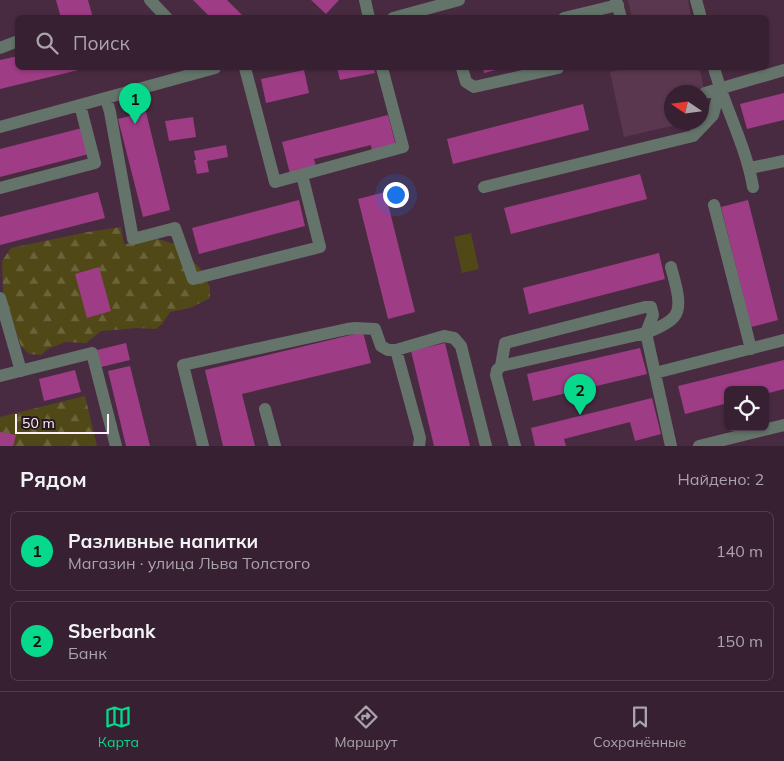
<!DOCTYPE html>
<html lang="ru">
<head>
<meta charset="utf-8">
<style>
	:root { --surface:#372031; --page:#422d3d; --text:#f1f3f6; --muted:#aaa3ab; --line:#513e4d; --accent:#06d98b }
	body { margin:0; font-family:Mulish,sans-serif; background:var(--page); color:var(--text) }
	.controls { position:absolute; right:15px; bottom:15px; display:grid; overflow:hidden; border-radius:8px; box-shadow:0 1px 4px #0004 }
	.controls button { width:45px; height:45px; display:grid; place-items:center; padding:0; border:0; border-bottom:1px solid var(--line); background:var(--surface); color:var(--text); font:25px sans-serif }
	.compass { position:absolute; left:664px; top:85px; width:45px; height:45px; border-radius:50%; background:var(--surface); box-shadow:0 1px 4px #0004; rotate:283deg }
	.scale { position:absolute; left:15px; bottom:12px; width:94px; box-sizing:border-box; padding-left:5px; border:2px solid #ffeff9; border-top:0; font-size:14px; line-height:18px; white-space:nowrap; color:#ffeff9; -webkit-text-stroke:4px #271923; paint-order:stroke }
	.you { position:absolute; left:395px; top:194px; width:18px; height:18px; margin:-12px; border:4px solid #fff; border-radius:50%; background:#1a73e8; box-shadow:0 0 0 8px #1a73e833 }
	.badge { display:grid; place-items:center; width:32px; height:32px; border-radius:50%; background:var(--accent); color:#111; font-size:16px; font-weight:700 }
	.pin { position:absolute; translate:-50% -41px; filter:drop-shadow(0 1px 2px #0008) }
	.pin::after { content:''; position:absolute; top:26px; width:18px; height:15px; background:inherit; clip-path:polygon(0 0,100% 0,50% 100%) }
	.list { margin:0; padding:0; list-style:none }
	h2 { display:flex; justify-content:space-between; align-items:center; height:65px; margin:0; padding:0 20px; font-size:21px }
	h2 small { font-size:16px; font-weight:400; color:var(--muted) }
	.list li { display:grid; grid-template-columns:32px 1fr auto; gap:15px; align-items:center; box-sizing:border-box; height:80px; margin:0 10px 10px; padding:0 10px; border:1px solid var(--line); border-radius:8px }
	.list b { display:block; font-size:19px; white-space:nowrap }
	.list p { margin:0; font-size:16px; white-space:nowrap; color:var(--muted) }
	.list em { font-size:16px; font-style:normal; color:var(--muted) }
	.icon { flex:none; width:28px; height:28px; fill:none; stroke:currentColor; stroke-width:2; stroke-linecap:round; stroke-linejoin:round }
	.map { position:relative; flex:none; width:784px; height:446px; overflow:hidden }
	.search { position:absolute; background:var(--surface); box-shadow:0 1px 4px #0004; left:15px; right:15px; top:15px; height:55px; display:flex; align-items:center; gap:12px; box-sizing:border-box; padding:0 18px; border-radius:8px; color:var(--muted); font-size:19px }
	.sheet { height:245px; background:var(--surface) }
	nav { display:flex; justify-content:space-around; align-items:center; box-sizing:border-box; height:70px; border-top:1px solid var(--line); background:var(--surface); font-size:14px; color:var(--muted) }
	nav a { display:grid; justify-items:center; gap:2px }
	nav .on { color:var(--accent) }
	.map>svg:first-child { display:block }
	.built { fill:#5a374f }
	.forest { fill:url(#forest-firs) }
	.pitch { fill:#514818 }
	.building { fill:#9e3c86 }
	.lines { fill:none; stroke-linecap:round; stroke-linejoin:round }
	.minor { stroke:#64746a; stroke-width:12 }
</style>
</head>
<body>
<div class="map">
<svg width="784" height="446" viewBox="0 0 784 446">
	<defs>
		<pattern id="forest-firs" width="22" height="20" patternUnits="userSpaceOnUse" patternTransform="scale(1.25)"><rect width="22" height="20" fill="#514818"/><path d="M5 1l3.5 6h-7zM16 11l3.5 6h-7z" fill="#6b633a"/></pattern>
	</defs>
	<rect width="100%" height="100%" fill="#492b41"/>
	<path class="built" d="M 628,0 L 688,0 L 691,17 L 632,17 Z
		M 627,68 L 700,68 L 706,101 L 702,107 L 702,92 L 672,92 L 672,122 L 684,123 L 624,137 L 610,72 Z"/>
	<path class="forest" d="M 121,227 L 124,244 L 157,239 L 175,244 L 200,268 L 210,287 L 210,298 L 190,308 L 170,312 L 162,324 L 156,329 L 137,328 L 101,331 L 86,343 L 65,342 L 48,349 L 41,355 L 29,354 L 21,346 L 12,320 L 3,292 L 2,261 L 11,248 L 88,232 Z
		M 85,396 L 97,446 L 0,446 L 0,417 Z"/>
	<path class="pitch" d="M 471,233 L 479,269 L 462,273 L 454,237 Z"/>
	<path class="building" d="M 56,0 L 88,0 L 93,18 L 61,18 Z
		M 193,0 L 227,0 L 245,18 L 211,18 Z
		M 311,0 L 339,0 L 326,14 Z
		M 18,56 L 18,68 L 87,68 L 0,89 L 0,60 Z
		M 337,68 L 374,68 L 375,73 L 340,80 Z
		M 483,68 L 504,68 L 484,73 Z
		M 304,70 L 309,93 L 266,103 L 261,79 Z
		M 784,93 L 784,120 L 747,129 L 740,104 Z
		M 583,104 L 589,130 L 453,164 L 447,139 Z
		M 146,112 L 170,210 L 143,217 L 118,119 Z
		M 388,115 L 396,146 L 372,152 L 371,145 L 314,159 L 316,167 L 290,174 L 282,142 Z
		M 193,117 L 196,137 L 169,141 L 165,121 Z
		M 82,128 L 89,154 L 0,177 L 0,149 Z
		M 226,145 L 228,157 L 207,161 L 209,172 L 197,174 L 194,160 L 196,160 L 194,151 Z
		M 640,174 L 647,199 L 511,234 L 504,208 Z
		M 98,192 L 105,218 L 0,245 L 0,217 Z
		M 385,192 L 415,312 L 388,319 L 358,199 Z
		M 299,200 L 305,226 L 199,254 L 192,228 Z
		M 748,200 L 778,320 L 751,327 L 721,207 Z
		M 659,253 L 665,279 L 529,314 L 523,288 Z
		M 99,267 L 111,311 L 87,318 L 75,274 Z
		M 363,332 L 371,363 L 242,394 L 255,446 L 223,446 L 205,370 Z
		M 126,343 L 130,360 L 101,367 L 97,350 Z
		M 445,343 L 470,446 L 434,446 L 411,351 Z
		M 640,348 L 647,374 L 533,401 L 527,374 Z
		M 784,360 L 784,389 L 765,394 L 765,390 L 728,390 L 728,403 L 685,414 L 678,386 Z
		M 130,366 L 150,446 L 126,446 L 108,371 Z
		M 75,370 L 81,392 L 44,401 L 39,379 Z
		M 652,398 L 661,434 L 635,441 L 630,422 L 564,439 L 566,446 L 535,446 L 531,428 Z
		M 0,432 L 16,435 L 13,446 L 0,446 Z"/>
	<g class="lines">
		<path class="minor" d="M 150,0 L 167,18
			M 365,0 L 369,18
			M 616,0 L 621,18
			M 696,0 L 701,18
			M 393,18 L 459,0
			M 564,18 L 618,5
			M 0,48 L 18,41
			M 245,68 L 275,182 L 403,147 L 382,68
			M 462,68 L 466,82 L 474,87 L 558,68
			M 714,68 C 725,108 746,146 753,187
			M 705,93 L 784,70
			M 106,98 L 110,112 L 133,239 L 175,228 L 193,279 L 320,247 L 302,175
			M 0,127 L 215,68
			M 750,168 L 784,161
			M 484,187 L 693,136 L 713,115 L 720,89
			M 0,188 L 95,163 L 80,105
			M 714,205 L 751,349
			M 0,298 L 21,371
			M 646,333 C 655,329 667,325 674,317 C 684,306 674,280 671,267
			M 396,350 L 420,438 L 419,446
			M 501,366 L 505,343 L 645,307 L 651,307 L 653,315 L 646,333
			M 655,373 L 784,340
			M 0,376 L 92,353 L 116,446
			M 265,409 L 275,446
			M 203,446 L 183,365 L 347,329 L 355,328 L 375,329 L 381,346 L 388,350 L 396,350 L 444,336 L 454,338 L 461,346 L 486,446
			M 515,446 L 496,375 L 497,370 L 501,366 L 646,333 L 671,446
			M 699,446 L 784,425"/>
	</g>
</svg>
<div class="controls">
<button><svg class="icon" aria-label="locate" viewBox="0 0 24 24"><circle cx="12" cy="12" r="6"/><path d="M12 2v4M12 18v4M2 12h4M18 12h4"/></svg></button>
</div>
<svg class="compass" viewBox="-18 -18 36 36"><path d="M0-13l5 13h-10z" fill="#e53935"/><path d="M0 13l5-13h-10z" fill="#aaa3ab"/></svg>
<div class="scale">50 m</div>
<div class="you"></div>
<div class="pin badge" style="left:135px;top:124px">1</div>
<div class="pin badge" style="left:580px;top:415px">2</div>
<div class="search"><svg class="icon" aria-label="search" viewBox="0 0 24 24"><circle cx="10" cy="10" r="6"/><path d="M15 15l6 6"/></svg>Поиск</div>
</div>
<section class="sheet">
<h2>Рядом<small>Найдено: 2</small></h2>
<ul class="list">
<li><span class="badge">1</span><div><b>Разливные напитки</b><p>Магазин · улица Льва Толстого</p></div><em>140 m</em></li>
<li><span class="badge">2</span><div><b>Sberbank</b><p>Банк</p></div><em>150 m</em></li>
</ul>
</section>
<nav>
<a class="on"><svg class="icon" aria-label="map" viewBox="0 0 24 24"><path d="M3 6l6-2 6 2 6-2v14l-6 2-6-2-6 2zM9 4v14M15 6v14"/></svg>Карта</a>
<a><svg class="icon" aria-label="directions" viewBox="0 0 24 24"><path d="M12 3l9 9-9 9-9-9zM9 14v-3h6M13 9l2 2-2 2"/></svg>Маршрут</a>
<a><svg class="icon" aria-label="saved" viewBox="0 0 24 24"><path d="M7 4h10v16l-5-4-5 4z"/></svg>Сохранённые</a>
</nav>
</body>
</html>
